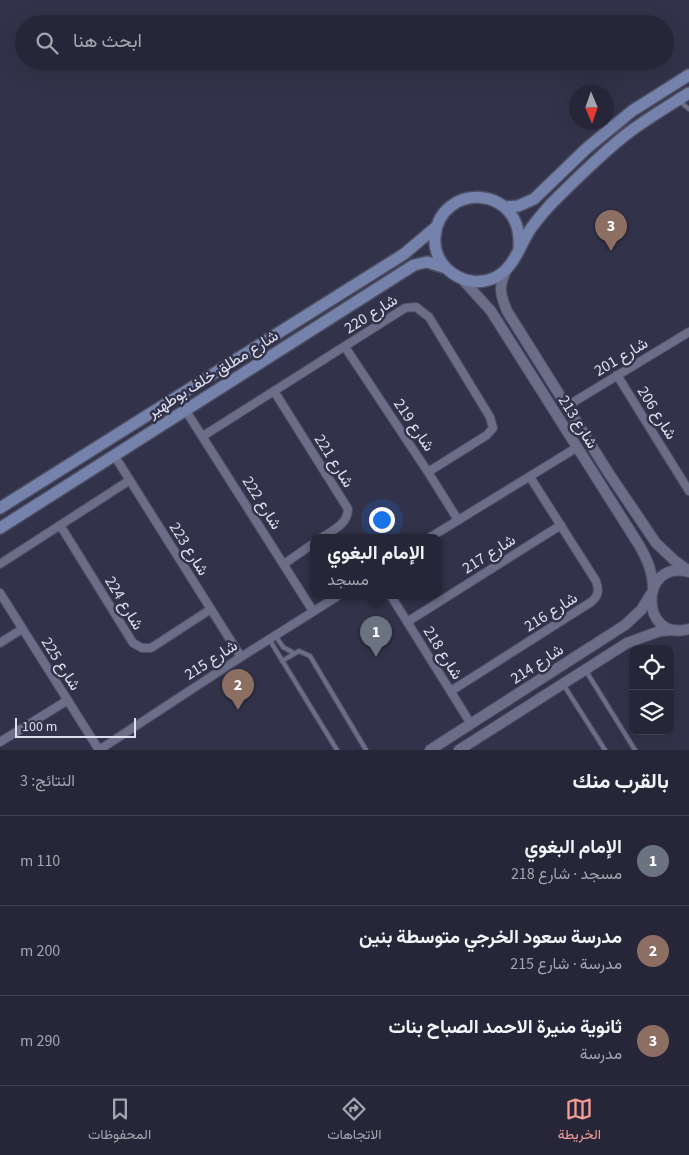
<!DOCTYPE html>
<html lang="ar">
<head>
<meta charset="utf-8">
<style>
	:root { --surface:#262638; --page:#2e2e40; --text:#f1f3f6; --muted:#a4a5ae; --line:#424353; --accent:#f59c95 }
	body { margin:0; font-family:"Source Sans 3",Vazirmatn,sans-serif; background:var(--page); color:var(--text); direction:rtl }
	.controls { position:absolute; right:15px; bottom:15px; display:grid; overflow:hidden; border-radius:10px; box-shadow:0 5px 20px #0002 }
	.controls button { width:45px; height:45px; display:grid; place-items:center; padding:0; border:0; border-bottom:1px solid var(--line); background:var(--surface); color:var(--text); font:25px sans-serif }
	.compass { position:absolute; left:569px; top:85px; width:45px; height:45px; border-radius:50%; background:var(--surface); box-shadow:0 5px 20px #0002; rotate:178deg }
	.scale { position:absolute; left:15px; bottom:12px; width:121px; box-sizing:border-box; padding-left:5px; border:2px solid #dee0ef; border-top:0; font-size:14px; line-height:18px; white-space:nowrap; color:#dee0ef; -webkit-text-stroke:4px #32334a; paint-order:stroke }
	.you { position:absolute; left:381px; top:519px; width:18px; height:18px; margin:-12px; border:4px solid #fff; border-radius:50%; background:#1a73e8; box-shadow:0 0 0 8px #1a73e833 }
	.badge { display:grid; place-items:center; width:32px; height:32px; border-radius:50%; background:var(--accent); color:#fff; font-size:16px; font-weight:700 }
	.pin { position:absolute; translate:-50% -41px; filter:drop-shadow(0 1px 2px #0008) }
	.pin::after { content:''; position:absolute; top:26px; width:18px; height:15px; background:inherit; clip-path:polygon(0 0,100% 0,50% 100%) }
	.popup { position:absolute; left:310px; top:534px; width:132px; height:65px; box-sizing:border-box; display:grid; place-content:center; border-radius:10px; background:var(--surface); filter:drop-shadow(0 1px 4px #0005); font-size:16px; white-space:nowrap; color:var(--muted) }
	.popup b { font-size:19px; color:var(--text) }
	.popup::after { content:''; position:absolute; left:50%; top:100%; margin-left:-10px; border:10px solid transparent; border-top-color:var(--surface) }
	.list { margin:0; padding:0; list-style:none }
	h2 { display:flex; justify-content:space-between; align-items:center; height:65px; margin:0; padding:0 20px; font-size:21px }
	h2 small { font-size:16px; font-weight:400; color:var(--muted) }
	.list li { display:grid; grid-template-columns:32px 1fr auto; gap:15px; align-items:center; box-sizing:border-box; height:90px; padding:0 20px; border-top:1px solid var(--line) }
	.list b { display:block; font-size:19px; white-space:nowrap }
	.list p { margin:0; font-size:16px; white-space:nowrap; color:var(--muted) }
	.list em { font-size:16px; font-style:normal; color:var(--muted) }
	.icon { flex:none; width:28px; height:28px; fill:none; stroke:currentColor; stroke-width:2; stroke-linecap:round; stroke-linejoin:round }
	.map { position:relative; flex:none; width:689px; height:750px; overflow:hidden; direction:ltr }
	.search { position:absolute; background:var(--surface); box-shadow:0 5px 20px #0002; left:15px; right:15px; top:15px; height:55px; display:flex; align-items:center; gap:12px; box-sizing:border-box; padding:0 18px; border-radius:28px; color:var(--muted); font-size:19px }
	.sheet { height:335px; background:var(--surface) }
	nav { display:flex; justify-content:space-around; align-items:center; box-sizing:border-box; height:70px; border-top:1px solid var(--line); background:var(--surface); font-size:14px; color:var(--muted) }
	nav a { display:grid; justify-items:center; gap:2px }
	nav .on { color:var(--accent) }
	.map>svg:first-child { display:block }
	.lines { fill:none; stroke-linecap:round; stroke-linejoin:round }
	.service-casing { stroke:#4d4e62; stroke-width:6 }
	.minor-casing { stroke:#4d4e62; stroke-width:10 }
	.tertiary-casing { stroke:#4d4e62; stroke-width:12 }
	.secondary-casing { stroke:#4d4e62; stroke-width:14 }
	.service { stroke:#6c6e89; stroke-width:4 }
	.minor { stroke:#6c6e89; stroke-width:8 }
	.tertiary { stroke:#6c6e89; stroke-width:10 }
	.secondary { stroke:#7482ac; stroke-width:11 }
	.labels { text-anchor:middle; dominant-baseline:central; stroke-width:5; stroke-linejoin:round; paint-order:stroke }
	.street-label { font-size:16px; fill:#dee0ef; stroke:#32334a }
</style>
</head>
<body>
<div class="map">
<svg width="689" height="750" viewBox="0 0 689 750">
	<rect width="100%" height="100%" fill="#32334a"/>
	<g class="lines">
		<g class="service-casing">
			<path id="service" d="M 679,101 L 689,109
				M 275,635 L 283,647 L 294,653
				M 269,639 L 337,750
				M 282,661 L 299,651 L 310,656 L 366,750
				M 586,671 L 635,750
				M 563,684 L 605,750"/>
		</g>
		<g class="minor-casing">
			<path id="minor" d="M 345,347 L 428,472 L 458,520
				M 617,375 L 689,491
				M 274,391 L 348,509 C 348,524 332,531 321,538
				M 567,406 L 689,332
				M 186,411 L 313,611
				M 203,436 L 405,308 L 416,307 L 429,317 L 490,417 L 493,428 L 487,435 L 428,472
				M 114,455 L 241,657
				M 60,525 L 133,643 L 142,648 L 151,648 L 211,609
				M 429,538 L 576,448
				M 0,564 L 130,480
				M 284,564 L 314,543
				M 0,593 L 99,750
				M 391,596 L 471,724
				M 407,622 L 561,525
				M 0,643 L 22,629
				M 451,691 L 591,602 C 599,596 599,590 596,581 L 530,477
				M 0,742 L 68,700
				M 99,750 L 241,657 L 338,596"/>
		</g>
		<g class="tertiary-casing">
			<path id="tertiary" d="M 507,269 C 498,286 500,294 507,311 L 608,472 L 656,543 L 674,560 L 689,571
				M 462,279 L 491,311 L 639,545 C 647,559 653,572 653,589
				M 689,572 C 639,558 639,643 689,629
				M 430,750 L 625,625 L 641,610 L 651,594
				M 459,750 L 627,643 L 660,631 L 675,630"/>
		</g>
		<g class="secondary-casing">
			<path id="secondary" d="M 505,207 L 518,206 L 534,199 L 587,148 L 632,111 L 689,75
				M 519,248 C 524,183 439,182 435,237 C 432,267 466,291 494,278 C 513,269 518,250 528,233 C 534,223 543,213 551,204 C 574,181 598,157 623,137 C 644,120 667,107 689,93
				M 0,508 L 404,254 L 436,227
				M 0,528 L 414,265 L 427,262 L 446,268"/>
		</g>
		<use href="#service" class="service"/>
		<use href="#minor" class="minor"/>
		<use href="#tertiary" class="tertiary"/>
		<use href="#secondary" class="secondary"/>
	</g>
	<g class="labels">
		<g class="street-label">
			<text transform="translate(371 314) rotate(-32)">شارع 220</text>
			<text transform="translate(621 357) rotate(-31)">شارع 201</text>
			<text transform="translate(213 374) rotate(-32)">شارع مطلق خلف بوطهير</text>
			<text transform="translate(657 413) rotate(58)">شارع 206</text>
			<text transform="translate(578 422) rotate(58)">شارع 213</text>
			<text transform="translate(414 425) rotate(56)">شارع 219</text>
			<text transform="translate(334 461) rotate(58)">شارع 221</text>
			<text transform="translate(262 503) rotate(58)">شارع 222</text>
			<text transform="translate(189 549) rotate(58)">شارع 223</text>
			<text transform="translate(489 554) rotate(-32)">شارع 217</text>
			<text transform="translate(124 603) rotate(59)">شارع 224</text>
			<text transform="translate(551 612) rotate(-32)">شارع 216</text>
			<text transform="translate(443 653) rotate(58)">شارع 218</text>
			<text transform="translate(211 660) rotate(-33)">شارع 215</text>
			<text transform="translate(61 664) rotate(58)">شارع 225</text>
			<text transform="translate(537 664) rotate(-33)">شارع 214</text>
		</g>
	</g>
</svg>
<div class="controls">
<button><svg class="icon" aria-label="locate" viewBox="0 0 24 24"><circle cx="12" cy="12" r="6"/><path d="M12 2v4M12 18v4M2 12h4M18 12h4"/></svg></button>
<button><svg class="icon" aria-label="layers" viewBox="0 0 24 24"><path d="M12 4l9 5-9 5-9-5zM3 14l9 5 9-5"/></svg></button>
</div>
<svg class="compass" viewBox="-18 -18 36 36"><path d="M0-13l5 13h-10z" fill="#e53935"/><path d="M0 13l5-13h-10z" fill="#a4a5ae"/></svg>
<div class="scale">100 m</div>
<div class="you"></div>
<div class="pin badge" style="left:376px;top:657px;background:#6b7280">1</div>
<div class="popup"><b>الإمام البغوي</b>مسجد</div>
<div class="pin badge" style="left:238px;top:710px;background:#8d6e63">2</div>
<div class="pin badge" style="left:611px;top:251px;background:#8d6e63">3</div>
<div class="search"><svg class="icon" aria-label="search" viewBox="0 0 24 24"><circle cx="10" cy="10" r="6"/><path d="M15 15l6 6"/></svg>ابحث هنا</div>
</div>
<section class="sheet">
<h2>بالقرب منك<small>النتائج: 3</small></h2>
<ul class="list">
<li><span class="badge" style="background:#6b7280">1</span><div><b>الإمام البغوي</b><p>مسجد · شارع 218</p></div><em>110 m</em></li>
<li><span class="badge" style="background:#8d6e63">2</span><div><b>مدرسة سعود الخرجي متوسطة بنين</b><p>مدرسة · شارع 215</p></div><em>200 m</em></li>
<li><span class="badge" style="background:#8d6e63">3</span><div><b>ثانوية منيرة الاحمد الصباح بنات</b><p>مدرسة</p></div><em>290 m</em></li>
</ul>
</section>
<nav>
<a class="on"><svg class="icon" aria-label="map" viewBox="0 0 24 24"><path d="M3 6l6-2 6 2 6-2v14l-6 2-6-2-6 2zM9 4v14M15 6v14"/></svg>الخريطة</a>
<a><svg class="icon" aria-label="directions" viewBox="0 0 24 24"><path d="M12 3l9 9-9 9-9-9zM9 14v-3h6M13 9l2 2-2 2"/></svg>الاتجاهات</a>
<a><svg class="icon" aria-label="saved" viewBox="0 0 24 24"><path d="M7 4h10v16l-5-4-5 4z"/></svg>المحفوظات</a>
</nav>
</body>
</html>
